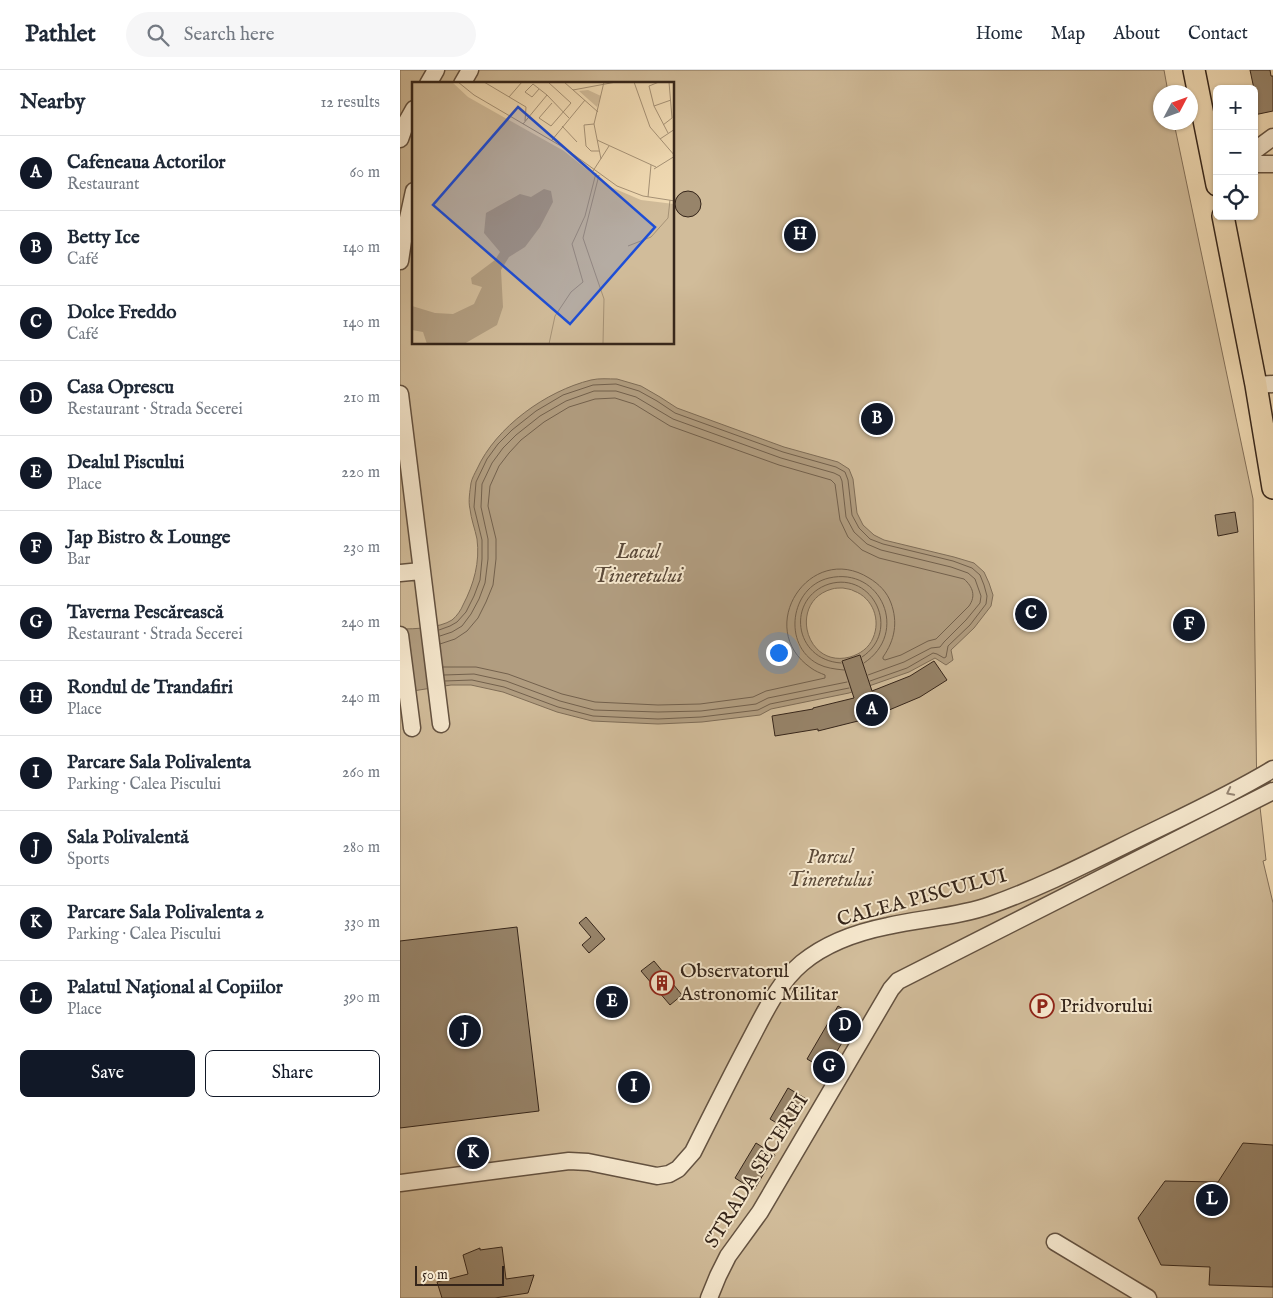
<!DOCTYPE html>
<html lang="en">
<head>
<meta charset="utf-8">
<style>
	:root { --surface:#fff; --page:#f6f6f7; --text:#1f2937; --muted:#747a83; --line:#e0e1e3; --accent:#111827 }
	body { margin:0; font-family:"IM FELL English",serif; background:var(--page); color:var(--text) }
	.controls { position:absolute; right:15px; top:15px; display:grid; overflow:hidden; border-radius:8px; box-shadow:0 1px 4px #0004 }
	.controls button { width:45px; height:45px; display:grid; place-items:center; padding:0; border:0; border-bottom:1px solid var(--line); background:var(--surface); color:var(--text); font:25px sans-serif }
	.compass { position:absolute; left:753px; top:15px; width:45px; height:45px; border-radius:50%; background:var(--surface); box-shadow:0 1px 4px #0004; rotate:49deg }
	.scale { position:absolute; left:15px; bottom:12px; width:89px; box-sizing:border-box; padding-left:5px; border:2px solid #35251a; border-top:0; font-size:14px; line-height:18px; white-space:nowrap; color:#35251a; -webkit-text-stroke:4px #f6e8ce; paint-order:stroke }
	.you { position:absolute; left:378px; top:582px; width:18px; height:18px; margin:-12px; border:4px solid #fff; border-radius:50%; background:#1a73e8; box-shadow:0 0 0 8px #1a73e833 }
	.badge { display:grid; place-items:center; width:32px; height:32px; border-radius:50%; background:var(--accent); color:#fff; font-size:16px; font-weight:700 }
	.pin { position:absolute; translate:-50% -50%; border:2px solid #fff; box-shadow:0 1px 5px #0006 }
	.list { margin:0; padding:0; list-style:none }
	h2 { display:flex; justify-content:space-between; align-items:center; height:65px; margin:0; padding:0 20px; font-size:21px }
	h2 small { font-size:16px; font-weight:400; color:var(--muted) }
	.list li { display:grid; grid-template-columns:32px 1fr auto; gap:15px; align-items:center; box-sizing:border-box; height:75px; padding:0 20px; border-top:1px solid var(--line) }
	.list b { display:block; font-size:19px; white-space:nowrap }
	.list p { margin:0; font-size:16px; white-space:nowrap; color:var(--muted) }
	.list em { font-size:16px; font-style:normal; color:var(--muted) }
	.actions { display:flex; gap:10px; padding:15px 20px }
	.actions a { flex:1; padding:11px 0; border:1px solid var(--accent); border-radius:8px; text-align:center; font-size:18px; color:var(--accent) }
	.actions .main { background:var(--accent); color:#fff }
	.icon { flex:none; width:28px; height:28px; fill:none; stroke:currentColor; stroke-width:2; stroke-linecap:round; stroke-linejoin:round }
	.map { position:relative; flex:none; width:873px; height:1228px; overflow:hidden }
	header { display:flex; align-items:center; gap:30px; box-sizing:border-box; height:70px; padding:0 25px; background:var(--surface); border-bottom:1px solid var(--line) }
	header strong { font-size:24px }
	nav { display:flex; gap:28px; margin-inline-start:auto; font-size:18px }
	.search { width:350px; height:45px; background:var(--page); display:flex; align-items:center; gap:12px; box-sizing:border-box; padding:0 18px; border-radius:28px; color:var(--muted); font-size:19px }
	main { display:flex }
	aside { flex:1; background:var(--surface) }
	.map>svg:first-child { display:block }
	.green { fill:#d1bc9a; stroke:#83705a; fill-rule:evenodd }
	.water { fill:#b19d80; stroke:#7f6d57; fill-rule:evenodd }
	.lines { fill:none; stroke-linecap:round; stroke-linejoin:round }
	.shore { stroke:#73614d; stroke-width:1 }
	.building { fill:#97846a; stroke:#35251a }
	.minor-casing { stroke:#645240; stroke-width:19 }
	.major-casing { stroke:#35251a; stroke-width:24 }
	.minor { stroke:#f6e8ce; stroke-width:16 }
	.major { stroke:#f1dbb4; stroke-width:21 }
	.oneway { stroke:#968674 }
	.labels { text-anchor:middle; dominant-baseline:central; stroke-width:4; stroke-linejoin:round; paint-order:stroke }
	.park-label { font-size:20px; font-style:italic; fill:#5c4b3a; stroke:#f6e8ce }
	.street-label { font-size:20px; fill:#35251a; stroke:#f6e8ce }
	.poi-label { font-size:20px; fill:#35251a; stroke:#f6e8ce; text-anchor:start }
	.water-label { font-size:21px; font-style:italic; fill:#5a4939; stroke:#f6e8ce }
	.inset-road { fill:none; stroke:#a69276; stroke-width:1 }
	.view { fill:#1d4ed8; fill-opacity:0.15; stroke:#1d4ed8; stroke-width:2.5 }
	.inset-edge { fill:none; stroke:#35251a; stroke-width:2.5 }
</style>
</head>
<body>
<header>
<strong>Pathlet</strong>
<div class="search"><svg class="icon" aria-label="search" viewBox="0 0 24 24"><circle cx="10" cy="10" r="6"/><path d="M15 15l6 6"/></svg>Search here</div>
<nav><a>Home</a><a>Map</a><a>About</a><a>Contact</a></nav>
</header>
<main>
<aside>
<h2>Nearby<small>12 results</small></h2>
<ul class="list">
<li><span class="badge">A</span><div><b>Cafeneaua Actorilor</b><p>Restaurant</p></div><em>60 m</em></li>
<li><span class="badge">B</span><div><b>Betty Ice</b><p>Café</p></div><em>140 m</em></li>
<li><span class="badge">C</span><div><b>Dolce Freddo</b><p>Café</p></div><em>140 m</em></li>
<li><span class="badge">D</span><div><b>Casa Oprescu</b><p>Restaurant · Strada Secerei</p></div><em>210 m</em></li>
<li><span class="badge">E</span><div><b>Dealul Piscului</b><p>Place</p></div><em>220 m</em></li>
<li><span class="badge">F</span><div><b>Jap Bistro &amp; Lounge</b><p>Bar</p></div><em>230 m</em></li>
<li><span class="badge">G</span><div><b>Taverna Pescărească</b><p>Restaurant · Strada Secerei</p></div><em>240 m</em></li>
<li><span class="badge">H</span><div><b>Rondul de Trandafiri</b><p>Place</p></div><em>240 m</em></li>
<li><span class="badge">I</span><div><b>Parcare Sala Polivalenta</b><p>Parking · Calea Piscului</p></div><em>260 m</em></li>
<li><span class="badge">J</span><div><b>Sala Polivalentă</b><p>Sports</p></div><em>280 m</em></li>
<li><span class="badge">K</span><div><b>Parcare Sala Polivalenta 2</b><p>Parking · Calea Piscului</p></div><em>330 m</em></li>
<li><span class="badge">L</span><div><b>Palatul Național al Copiilor</b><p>Place</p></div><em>390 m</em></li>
</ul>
<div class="actions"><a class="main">Save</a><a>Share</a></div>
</aside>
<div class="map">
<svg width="873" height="1228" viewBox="0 0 873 1228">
	<rect width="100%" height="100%" fill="#f1dbb4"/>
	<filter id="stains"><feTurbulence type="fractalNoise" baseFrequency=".004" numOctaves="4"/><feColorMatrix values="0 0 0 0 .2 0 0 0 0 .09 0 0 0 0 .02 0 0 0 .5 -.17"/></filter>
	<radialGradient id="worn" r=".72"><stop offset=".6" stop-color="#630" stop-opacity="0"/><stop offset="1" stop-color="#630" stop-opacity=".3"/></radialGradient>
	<path class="green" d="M 0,0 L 764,0 L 768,22 L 760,22 L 760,52 L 774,53 L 853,429 L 857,735 L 860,737 L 866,790 L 863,791 L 873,833 L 873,1228 L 0,1228 ZM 14,14 L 274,14 L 274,274 L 14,274 Z"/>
	<path class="water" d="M 217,309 L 241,316 L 260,327 L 277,338 L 384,377 L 438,392 L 449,399 L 453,409 L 457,443 L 463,455 L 474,465 L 484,470 L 554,487 L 574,493 L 584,502 L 589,513 L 593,525 L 591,536 L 574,558 L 551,580 L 553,590 L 546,595 L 535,588 L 509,602 L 449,623 L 371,639 L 360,645 L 302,652 L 258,654 L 192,651 L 157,642 L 103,622 L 71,615 L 51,615 L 0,623 L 0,559 C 15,559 40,558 52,550 C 57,546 61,540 63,535 C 74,514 80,492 77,469 C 75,459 71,449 70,439 C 68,431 70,421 71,413 C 72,408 75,403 77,399 C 96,357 146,321 191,310 C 199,308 209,309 217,309 ZM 443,518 C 447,519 451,519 454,521 C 473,528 481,550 473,568 C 469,578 460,584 450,587 C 405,599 388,531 432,519 C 435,518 439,518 443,518 Z"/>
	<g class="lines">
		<path class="shore" d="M 39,560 L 50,556 L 57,552 L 66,542 L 74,526 L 80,510 L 82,489 L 82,470 L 74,437 L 76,412 L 87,389 L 98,374 L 112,360 L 136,341 L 163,325 L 193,315 L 216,314 L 239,321 L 257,331 L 275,343 L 383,382 L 436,397 L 445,402 L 448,410 L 452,445 L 459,458 L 470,469 L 483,474 L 553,491 L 572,498 L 580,505 L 584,515 L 587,526 L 586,534 L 570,555 L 548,576 L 546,587 L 544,588 L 537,584 L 533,583 L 507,598 L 470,611
			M 40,566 L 52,562 L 62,556 L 71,544 L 79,529 L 85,513 L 88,489 L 88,469 L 81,437 L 82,414 L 92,393 L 103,378 L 116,365 L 140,346 L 166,331 L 194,321 L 216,321 L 236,327 L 273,349 L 381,388 L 434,403 L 440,406 L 442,411 L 446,447 L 454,462 L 467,474 L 481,480 L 551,497 L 568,503 L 575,509 L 581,526 L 580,533 L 566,550 L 544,572 L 540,577 L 531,578 L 504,592 L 468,605
			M 40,574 L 55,569 L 67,561 L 78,548 L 86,532 L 93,515 L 96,489 L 96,469 L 88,436 L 90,416 L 99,396 L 109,383 L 121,370 L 144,352 L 169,337 L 195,329 L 215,328 L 234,334 L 270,356 L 379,395 L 431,410 L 435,414 L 440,450 L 448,467 L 462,480 L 479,488 L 564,509 C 573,517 576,526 569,536 L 536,569 L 528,571 L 501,585 L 485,590 L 483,589 L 483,587 C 495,570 498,552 491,533 C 487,522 479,514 469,508 C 410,471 353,558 411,598 C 415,601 420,603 425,605 L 425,608 L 366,621 L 353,627 L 300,634 L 258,635 L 195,632 L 162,624 L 108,604 L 76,597 L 43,597
			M 441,593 C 393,590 386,528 429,514 C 473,501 502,561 462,587
			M 444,600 C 434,599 426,598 418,594 C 382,575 390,517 429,508 C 481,496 510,563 464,593
			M 44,605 L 74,604 L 106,611 L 160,631 L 194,640 L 258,642 L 301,641 L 356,634 L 368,628 L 447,612
			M 45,611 L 72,610 L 104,617 L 158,637 L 193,646 L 258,649 L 301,647 L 358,640 L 370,634 L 449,618"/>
	</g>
	<path class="building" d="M 850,0 L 870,0 L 871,6 L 873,6 L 873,41 L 854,45 L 854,19 Z
		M275 134a13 13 0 1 1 26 0a13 13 0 1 1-26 0Z
		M 835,442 L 838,462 L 818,466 L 815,445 Z
		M 779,545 L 799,546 L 798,564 L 779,564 Z
		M 460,585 L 472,621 L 510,606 L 534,591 L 547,610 L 520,627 L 482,643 L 477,629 L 458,635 L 462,650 L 418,661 L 418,659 L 375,666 L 372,646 L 413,639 L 413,638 L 454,628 L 442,591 Z
		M 186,847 L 205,869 L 189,883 L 182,875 L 191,867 L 179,853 Z
		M 117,857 L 139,1041 L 0,1058 L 0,871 Z
		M 254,891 L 282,925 L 270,935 L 241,901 Z
		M 438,936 L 457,947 L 426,1000 L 407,989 Z
		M 388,1018 L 408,1030 L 390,1061 L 370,1049 Z
		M 356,1073 L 375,1085 L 354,1120 L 335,1108 Z
		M 843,1073 L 873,1075 L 873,1217 L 809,1215 L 810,1197 L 761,1195 L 738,1148 L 765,1111 L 818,1112 Z
		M 102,1177 L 106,1209 L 134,1205 L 128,1223 L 95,1228 L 42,1228 L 37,1212 L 68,1204 L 63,1185 L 80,1178 L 80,1180 Z"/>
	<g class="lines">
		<g class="minor-casing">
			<path id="minor" d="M 28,14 L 36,0
				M 62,14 L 70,0
				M 0,69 L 5,55 L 14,39
				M 854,81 L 873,67
				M 854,94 L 873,94
				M 0,191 L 3,171 L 14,121
				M 856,315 L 873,314
				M 0,324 L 41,654
				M 0,503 L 21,501
				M 0,565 L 12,658
				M 0,1113 L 169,1091 L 188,1092 L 257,1106 L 269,1104 L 278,1099 L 293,1082 C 311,1046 329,1010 348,974 C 363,946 377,914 402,893 C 425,874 458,862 488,856 C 522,848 558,847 591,835 C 642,817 690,792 739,768 C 784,746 830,725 873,699
				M 655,1172 L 748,1228
				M 309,1228 L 318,1206 L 328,1186 L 360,1142 L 491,919 L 498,911 L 873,721"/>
		</g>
		<g class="major-casing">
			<path id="major" d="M 794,0 L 817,115
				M 823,146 L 856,315 L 873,418"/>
		</g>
		<use href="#minor" class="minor"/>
		<use href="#major" class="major"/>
	</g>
	<defs><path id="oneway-chevron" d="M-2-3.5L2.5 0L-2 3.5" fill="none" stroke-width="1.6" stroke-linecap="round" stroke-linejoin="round" transform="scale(1.25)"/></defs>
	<use class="oneway" href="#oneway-chevron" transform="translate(830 722) rotate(153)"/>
	<defs>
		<g id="building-ring" transform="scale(1.25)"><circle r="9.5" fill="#f6e8ce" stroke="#8f2418" stroke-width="1.5"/><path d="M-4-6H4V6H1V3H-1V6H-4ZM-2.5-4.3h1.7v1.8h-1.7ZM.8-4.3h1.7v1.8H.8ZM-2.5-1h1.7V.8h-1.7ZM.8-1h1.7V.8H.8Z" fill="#8f2418"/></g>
		<g id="parking-ring" transform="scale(1.25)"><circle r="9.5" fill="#f6e8ce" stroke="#8f2418" stroke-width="1.5"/><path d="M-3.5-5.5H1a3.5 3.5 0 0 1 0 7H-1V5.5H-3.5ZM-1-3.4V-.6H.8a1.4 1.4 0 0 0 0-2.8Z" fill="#8f2418"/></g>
	</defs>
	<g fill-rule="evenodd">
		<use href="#building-ring" x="262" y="913"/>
		<use href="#parking-ring" x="642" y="936"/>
	</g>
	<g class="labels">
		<g class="park-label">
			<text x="430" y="787">Parcul<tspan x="430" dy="23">Tineretului</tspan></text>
		</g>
		<g class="street-label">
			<text transform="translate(522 828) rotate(-15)">CALEA PISCULUI</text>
			<text transform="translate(357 1101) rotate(-58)">STRADA SECEREI</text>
		</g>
		<g class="poi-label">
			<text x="280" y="901">Observatorul<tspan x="280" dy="23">Astronomic Militar</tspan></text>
			<text x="660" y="936">Pridvorului</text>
		</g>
		<g class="water-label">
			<text x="238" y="482">Lacul<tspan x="238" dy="24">Tineretului</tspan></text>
		</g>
	</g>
	<g transform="translate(12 12)">
		<rect width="262" height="262" fill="#f1dbb4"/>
		<path d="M 0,0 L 40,0 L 56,15 L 152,69 L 194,103 L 229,118 L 262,122 L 262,262 L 0,262 ZM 176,8 L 189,14 L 185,25 L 167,9 Z" fill="#d1bc9a"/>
		<path d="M 132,107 L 139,109 L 141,120 L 128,145 L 113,165 L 97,175 L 89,188 L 91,225 L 85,243 L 52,262 L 15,262 L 11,250 L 0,248 L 0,224 L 23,231 L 41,232 L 62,222 L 70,205 L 60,202 L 59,196 L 83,178 L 88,170 L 72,151 L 74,131 L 108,112 L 119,115 Z" fill="#b19d80"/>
		<path class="inset-road" d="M 46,0 L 62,13 L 154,67 L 205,104 L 231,114 L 263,119M 72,0 L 114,25 L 113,39M 136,0 L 159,21 L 139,44 L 127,36 L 140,21M 152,0 L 186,30M 222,0 L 238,45 L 263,74M 247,0 L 237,4 L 242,24 L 256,51M 127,7 L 120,15 L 113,10 L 121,2 L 135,13M 161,8 L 204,0M 97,15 L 110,0M 242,24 L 259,18M 111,42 L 135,13 L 157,36M 182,42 L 172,43 L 174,64 L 179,69 L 187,69M 251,43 L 260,36 L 257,0M 150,44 L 165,60M 248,57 L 263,47M 140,58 L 173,18M 185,58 L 244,85M 189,77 L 182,42 L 192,0M 242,87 L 263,74M 181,89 L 197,64M 187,93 L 171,156 L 192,217 L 191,261M 236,115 L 239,83M 216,164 L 239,155 L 256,136 L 258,118M 137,262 L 143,234 L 159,210 L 171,200 L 160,162 L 173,134 L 184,91"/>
		<path class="view" d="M 106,25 L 243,145 L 158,242 L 21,123 Z"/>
		<rect width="262" height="262" class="inset-edge"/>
	</g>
	<rect width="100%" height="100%" filter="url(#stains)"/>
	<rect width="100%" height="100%" fill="url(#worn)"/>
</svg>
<div class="controls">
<button>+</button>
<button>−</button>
<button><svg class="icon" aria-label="locate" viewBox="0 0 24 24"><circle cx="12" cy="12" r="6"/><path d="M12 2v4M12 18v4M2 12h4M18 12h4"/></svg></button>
</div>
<svg class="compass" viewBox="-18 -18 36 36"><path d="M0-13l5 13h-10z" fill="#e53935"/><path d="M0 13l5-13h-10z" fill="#747a83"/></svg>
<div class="scale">50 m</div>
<div class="you"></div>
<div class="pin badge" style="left:472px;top:640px">A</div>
<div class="pin badge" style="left:477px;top:349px">B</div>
<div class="pin badge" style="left:631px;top:544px">C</div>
<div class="pin badge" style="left:445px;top:956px">D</div>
<div class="pin badge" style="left:212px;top:932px">E</div>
<div class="pin badge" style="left:789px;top:555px">F</div>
<div class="pin badge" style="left:429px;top:997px">G</div>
<div class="pin badge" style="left:400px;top:165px">H</div>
<div class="pin badge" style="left:234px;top:1017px">I</div>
<div class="pin badge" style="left:65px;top:961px">J</div>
<div class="pin badge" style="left:73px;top:1083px">K</div>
<div class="pin badge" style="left:812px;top:1130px">L</div>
</div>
</main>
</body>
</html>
